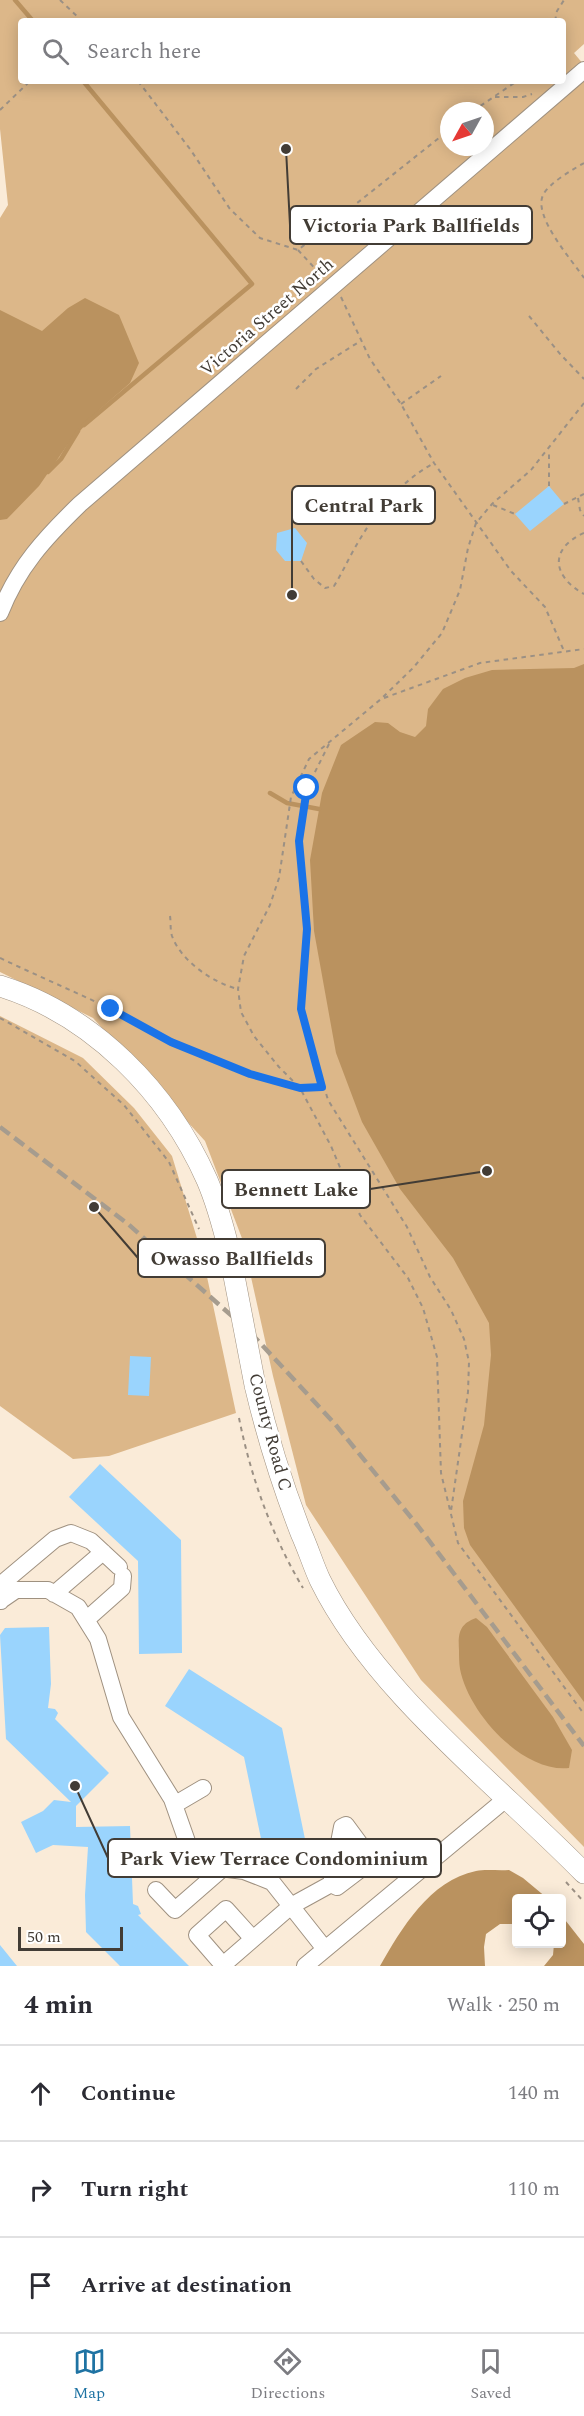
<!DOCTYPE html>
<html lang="en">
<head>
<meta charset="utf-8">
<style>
	:root { --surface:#fff; --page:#f7f7f7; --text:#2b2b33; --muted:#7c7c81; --line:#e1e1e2; --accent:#1f73a3 }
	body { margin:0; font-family:Spectral,serif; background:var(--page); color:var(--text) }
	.controls { position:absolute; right:18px; bottom:18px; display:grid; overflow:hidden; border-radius:6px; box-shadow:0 3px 15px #0003 }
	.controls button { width:54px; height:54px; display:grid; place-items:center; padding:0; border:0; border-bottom:2px solid var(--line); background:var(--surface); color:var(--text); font:30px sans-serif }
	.compass { position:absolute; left:440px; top:102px; width:54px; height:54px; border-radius:50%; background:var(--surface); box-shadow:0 3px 15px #0003; rotate:230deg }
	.scale { position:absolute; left:18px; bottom:15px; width:105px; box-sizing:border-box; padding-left:6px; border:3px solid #423c35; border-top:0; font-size:16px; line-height:21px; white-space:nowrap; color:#423c35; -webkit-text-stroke:4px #fff; paint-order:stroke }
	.stop { position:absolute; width:18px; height:18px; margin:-14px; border:4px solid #1a73e8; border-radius:50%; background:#fff }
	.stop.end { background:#1a73e8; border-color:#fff; box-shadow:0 2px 6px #0008 }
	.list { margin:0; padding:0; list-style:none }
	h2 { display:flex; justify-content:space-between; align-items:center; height:78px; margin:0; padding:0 24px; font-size:26px }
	h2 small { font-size:20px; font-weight:400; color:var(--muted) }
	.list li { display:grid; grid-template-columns:39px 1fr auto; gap:18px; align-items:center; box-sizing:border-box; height:96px; padding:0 24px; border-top:2px solid var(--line) }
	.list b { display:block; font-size:22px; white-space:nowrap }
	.list em { font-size:20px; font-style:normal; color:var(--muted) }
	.icon { flex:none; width:33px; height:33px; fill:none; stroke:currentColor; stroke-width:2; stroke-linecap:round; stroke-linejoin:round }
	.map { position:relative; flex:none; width:584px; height:1966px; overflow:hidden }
	.search { position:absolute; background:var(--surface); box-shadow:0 3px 15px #0003; left:18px; right:18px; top:18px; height:66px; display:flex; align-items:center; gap:15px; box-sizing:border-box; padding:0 21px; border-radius:6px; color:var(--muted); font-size:22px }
	.sheet { height:366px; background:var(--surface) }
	nav { display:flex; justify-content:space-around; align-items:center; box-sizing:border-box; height:84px; border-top:2px solid var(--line); background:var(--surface); font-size:16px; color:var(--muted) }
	nav a { display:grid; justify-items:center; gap:3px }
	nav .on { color:var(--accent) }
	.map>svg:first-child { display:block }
	.green { fill:#dcb789; fill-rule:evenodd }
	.water { fill:#ba925f }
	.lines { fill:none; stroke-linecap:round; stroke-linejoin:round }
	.stream { stroke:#ba925f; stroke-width:4.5 }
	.building { fill:#9ad4fd }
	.minor-casing { stroke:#9f9180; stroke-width:18 }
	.major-casing { stroke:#9f9180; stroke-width:22 }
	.path { stroke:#9b9084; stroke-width:2; stroke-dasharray:4.5 4.5; stroke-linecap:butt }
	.minor { stroke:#fff; stroke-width:16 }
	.major { stroke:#fff; stroke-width:21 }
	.rail { stroke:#a69c8e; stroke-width:4.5; stroke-dasharray:12 6; stroke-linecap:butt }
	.major-bridge-casing { stroke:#9f9180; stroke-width:22; stroke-linecap:butt }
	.major-bridge { stroke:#fff; stroke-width:21 }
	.route { stroke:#1a73e8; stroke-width:8 }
	.labels { text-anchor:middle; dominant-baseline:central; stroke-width:5; stroke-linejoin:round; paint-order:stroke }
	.street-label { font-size:18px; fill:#423c35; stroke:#fff }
	.leader { fill:none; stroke:#423c35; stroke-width:2 }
	.callout-dot { fill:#423c35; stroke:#fff; stroke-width:2 }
	.callout { fill:#fff; stroke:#423c35; stroke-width:2 }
	.callout-label { font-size:20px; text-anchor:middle; font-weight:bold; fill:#423c35 }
</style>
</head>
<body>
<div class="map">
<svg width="584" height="1966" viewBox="0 0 584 1966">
	<rect width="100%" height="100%" fill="#faebd8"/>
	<path class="green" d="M 0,0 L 584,0 L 584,44 L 574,53 L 584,65 L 584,1847 L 421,1680 L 306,1505 L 273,1376 L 243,1241 L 205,1141 L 93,1018 L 0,972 L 0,218 L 8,205 L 0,129 ZM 21,21 L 563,21 L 563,81 L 21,81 ZM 449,111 L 485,111 L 485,147 L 449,147 Z
		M 0,1016 L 83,1058 L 134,1108 L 172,1156 L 203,1258 L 236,1413 L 109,1456 L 73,1459 L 0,1406 Z"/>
	<path class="water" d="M 85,298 L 119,315 L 139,363 L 130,383 L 99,410 L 68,444 L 39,486 L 7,519 L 0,520 L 0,310 L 42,331 L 68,308 Z
		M 584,664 L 584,1702 L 470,1545 L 464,1528 L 463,1501 L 484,1425 L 491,1355 L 489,1323 L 453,1258 L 400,1189 L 362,1122 L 336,1053 L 314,931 L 310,860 L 322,793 L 341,745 L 375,722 L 388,723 L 400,732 L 415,737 L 426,726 L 428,709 L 443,689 L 465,678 L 492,670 L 574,668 Z
		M 476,1618 L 487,1627 L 553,1717 L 572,1750 L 569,1768 C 522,1773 468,1712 460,1669 C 459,1663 459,1656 459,1650 C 458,1634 459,1624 476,1618 Z
		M 509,1870 L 523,1878 L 547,1898 L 516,1898 L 516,1924 L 500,1924 L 486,1934 L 484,1947 L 485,1966 L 380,1966 C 401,1929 430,1880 476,1871 C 486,1869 498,1871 509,1870 Z
		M 562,1916 L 584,1944 L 584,1966 L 544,1966 L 553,1955 L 554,1944 L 562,1944 Z"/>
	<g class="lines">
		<path class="stream" d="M 15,0 L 33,21
			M 83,81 L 252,284 L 84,425
			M 48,472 L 61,459 L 78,431
			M 270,793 L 287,803 L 319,809"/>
	</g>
	<path class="building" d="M 549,486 L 564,504 L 530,531 L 515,514 Z
		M 295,528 L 307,543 L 301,561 L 285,561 L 276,550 L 277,533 Z
		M 130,1356 L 151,1357 L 149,1396 L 128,1395 Z
		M 100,1464 L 181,1540 L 182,1653 L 139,1654 L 138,1561 L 69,1497 Z
		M 49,1627 L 51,1684 L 48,1708 L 55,1709 L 58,1713 L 55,1719 L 109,1773 L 76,1806 L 76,1827 L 130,1826 L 133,1904 L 138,1906 L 141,1914 L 138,1915 L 189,1966 L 120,1966 L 86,1932 L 85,1895 L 88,1847 L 53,1845 L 36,1853 L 21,1822 L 43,1811 L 54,1800 L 71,1802 L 6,1739 L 0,1635 L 5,1628 Z
		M 189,1669 L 282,1728 L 305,1839 L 263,1848 L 244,1757 L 165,1706 Z
		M 0,1945 L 17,1966 L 0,1966 Z"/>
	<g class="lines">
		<g class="minor-casing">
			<path id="minor" d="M 0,613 C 18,567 45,538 80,504 L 584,70
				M 54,1594 L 103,1552
				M 0,1601 L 16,1590 L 48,1590 L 78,1607 L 98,1639 L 121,1717 L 172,1799 L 190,1850 L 212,1867 L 244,1871 L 272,1882 L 325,1949
				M 1,1601 L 5,1581 L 55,1539 L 71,1533 L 91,1541 L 119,1567
				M 86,1620 L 122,1588 L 123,1576
				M 174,1805 L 203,1788
				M 156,1890 L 175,1910 L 222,1869
				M 253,1939 L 226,1909 L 197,1935 L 223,1965 L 291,1906 L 331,1884 L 337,1887 L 370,1862 L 371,1859 L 346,1825 L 342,1827 L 331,1884
				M 305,1966 L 507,1798"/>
		</g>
		<g class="major-casing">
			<path id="major" d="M 0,986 C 93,1015 168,1092 207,1180 C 217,1203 223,1226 229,1250
				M 255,1385 C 267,1436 282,1484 301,1533 C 308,1548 313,1565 320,1580 C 375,1692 497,1784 584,1873"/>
		</g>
		<path class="path" d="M 60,0 L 82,21
			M 555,21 L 557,11 L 564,0
			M 138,81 L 190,149 L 230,209 L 260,238 L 298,250 L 449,130
			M 495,97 L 523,97 L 532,94
			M 0,110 L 30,81
			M 473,111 L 517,81
			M 584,163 C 572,170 549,183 543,195 C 533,217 572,260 584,278
			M 298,250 L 321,275
			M 341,297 L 370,359 L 401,404 L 434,463 L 511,571 L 545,607 L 564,651
			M 529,316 L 561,355 L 584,379
			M 296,389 L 316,369 L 362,340
			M 584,403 L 531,470 L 492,504 L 476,523 L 468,548 L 460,590 L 442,633 L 413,668 L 381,699 L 309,759 L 291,797 L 279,878 L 270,905 L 244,956 L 238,989 L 241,1012 L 254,1036 L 279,1067 L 300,1088 L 331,1146 L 360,1215 L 408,1278 L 423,1308 L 437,1357 L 441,1473 L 458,1543 L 584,1714
			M 401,404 L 441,376
			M 549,486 L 549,450
			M 578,498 L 580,510 L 584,516
			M 564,504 L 584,494
			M 493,505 L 515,514
			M 584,533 C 548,549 553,577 584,594
			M 301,561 L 314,579 L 325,588 L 334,586 C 341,575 346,564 352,553 C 372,516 398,483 434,463
			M 384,698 L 480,663 L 584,649
			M 329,744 L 307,788 L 299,841 L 307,929 L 301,1009 L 328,1100 L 407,1227 L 430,1277 L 451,1310 L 464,1339 L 469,1362 L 468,1392 L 451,1511
			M 170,916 C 171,922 170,930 172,936 C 181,961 213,983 238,989
			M 0,958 C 36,975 73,991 109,1008 C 172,1038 251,1090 322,1087
			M 0,1018 L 75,1061 L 124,1105 L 169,1162 L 199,1229
			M 239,1418 C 251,1478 272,1536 303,1588
			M 566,1882 L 584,1902"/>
		<use href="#minor" class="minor"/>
		<use href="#major" class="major"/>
		<path class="rail" d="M 0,1127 L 128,1224 L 250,1332 L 335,1424 L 418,1526 L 584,1746"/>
		<g class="major-bridge-casing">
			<path id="major-bridge" d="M 229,1250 L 255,1385"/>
		</g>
		<use href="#major-bridge" class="major-bridge"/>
	</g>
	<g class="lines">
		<path class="route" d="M 111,1009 L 171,1042 L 250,1074 L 300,1088 L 322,1087 L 301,1009 L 307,929 L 299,841 L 307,788"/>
	</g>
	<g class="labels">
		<g class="street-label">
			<text transform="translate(267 317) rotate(-41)">Victoria Street North</text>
			<text transform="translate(270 1432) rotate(75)">County Road C</text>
		</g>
	</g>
	<path class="leader" d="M286 149L290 225M292 595L292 505M487 1171L370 1189M94 1207L138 1258M75 1786L108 1858"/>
	<g class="callout-dot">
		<circle cx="286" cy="149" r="6"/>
		<circle cx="292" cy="595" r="6"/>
		<circle cx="487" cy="1171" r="6"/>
		<circle cx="94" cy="1207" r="6"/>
		<circle cx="75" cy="1786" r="6"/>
	</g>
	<g class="callout">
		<rect x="290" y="206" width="242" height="38" rx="6"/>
		<rect x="292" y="486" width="143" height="38" rx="6"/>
		<rect x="222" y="1170" width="148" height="38" rx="6"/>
		<rect x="138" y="1239" width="187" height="38" rx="6"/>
		<rect x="108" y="1839" width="333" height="38" rx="6"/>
	</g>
	<g class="callout-label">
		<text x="411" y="232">Victoria Park Ballfields</text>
		<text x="364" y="512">Central Park</text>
		<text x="296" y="1196">Bennett Lake</text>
		<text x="232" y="1265">Owasso Ballfields</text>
		<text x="274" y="1865">Park View Terrace Condominium</text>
	</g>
</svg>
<div class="controls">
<button><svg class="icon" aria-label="locate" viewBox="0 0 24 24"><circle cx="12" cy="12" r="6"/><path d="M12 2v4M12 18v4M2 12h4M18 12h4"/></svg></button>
</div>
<svg class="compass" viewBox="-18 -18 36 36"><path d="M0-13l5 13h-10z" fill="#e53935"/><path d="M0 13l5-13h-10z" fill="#7c7c81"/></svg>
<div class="scale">50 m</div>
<div class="stop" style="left:307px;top:788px"></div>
<div class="stop end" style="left:111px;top:1009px"></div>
<div class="search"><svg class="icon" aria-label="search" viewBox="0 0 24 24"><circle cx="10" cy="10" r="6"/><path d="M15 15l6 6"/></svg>Search here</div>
</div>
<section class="sheet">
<h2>4 min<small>Walk · 250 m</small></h2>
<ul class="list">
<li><svg class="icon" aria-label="ahead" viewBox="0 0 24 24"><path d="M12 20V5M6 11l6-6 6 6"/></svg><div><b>Continue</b></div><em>140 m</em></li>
<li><svg class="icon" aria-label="right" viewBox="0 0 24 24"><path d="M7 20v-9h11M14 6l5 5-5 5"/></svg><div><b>Turn right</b></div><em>110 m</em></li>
<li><svg class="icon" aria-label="arrive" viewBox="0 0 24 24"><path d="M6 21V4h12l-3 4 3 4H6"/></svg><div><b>Arrive at destination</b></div></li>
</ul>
</section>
<nav>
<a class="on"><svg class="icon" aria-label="map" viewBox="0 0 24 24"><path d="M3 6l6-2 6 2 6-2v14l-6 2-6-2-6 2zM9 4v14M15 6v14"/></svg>Map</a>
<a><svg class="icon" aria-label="directions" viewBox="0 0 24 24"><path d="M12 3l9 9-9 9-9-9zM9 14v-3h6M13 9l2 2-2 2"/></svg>Directions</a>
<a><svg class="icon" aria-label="saved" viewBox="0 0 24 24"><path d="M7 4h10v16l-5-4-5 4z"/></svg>Saved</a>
</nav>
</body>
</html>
